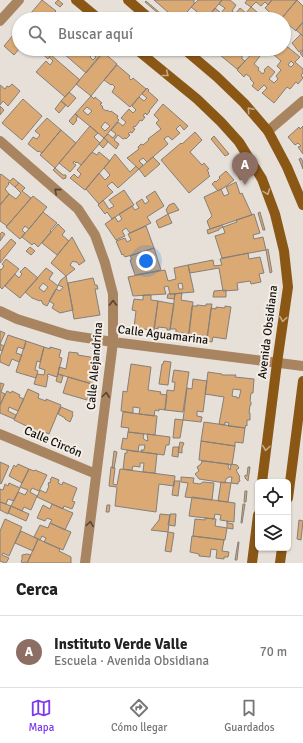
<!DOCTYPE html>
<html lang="es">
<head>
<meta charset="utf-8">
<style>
	:root { --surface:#fff; --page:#f6f6f6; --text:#222; --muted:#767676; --line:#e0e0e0; --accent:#7c3aed }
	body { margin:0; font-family:Signika,sans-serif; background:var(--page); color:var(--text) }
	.controls { position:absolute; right:12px; bottom:12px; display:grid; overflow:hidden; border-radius:6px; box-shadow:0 1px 3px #0004 }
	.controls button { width:36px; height:36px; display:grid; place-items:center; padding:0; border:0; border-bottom:1px solid var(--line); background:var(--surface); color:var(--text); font:20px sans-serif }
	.you { position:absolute; left:146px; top:261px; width:14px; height:14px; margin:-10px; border:3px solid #fff; border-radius:50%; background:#1a73e8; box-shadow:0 0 0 6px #1a73e833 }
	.badge { display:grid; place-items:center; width:26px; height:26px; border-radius:50%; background:var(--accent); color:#fff; font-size:13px; font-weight:700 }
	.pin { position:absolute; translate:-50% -33px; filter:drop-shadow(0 1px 2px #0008) }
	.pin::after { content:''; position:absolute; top:21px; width:14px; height:12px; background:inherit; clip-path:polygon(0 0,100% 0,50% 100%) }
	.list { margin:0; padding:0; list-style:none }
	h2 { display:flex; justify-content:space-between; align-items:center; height:52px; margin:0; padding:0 16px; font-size:17px }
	h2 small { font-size:13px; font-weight:400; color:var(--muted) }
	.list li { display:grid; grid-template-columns:26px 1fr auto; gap:12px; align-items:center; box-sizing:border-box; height:72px; padding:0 16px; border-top:1px solid var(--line) }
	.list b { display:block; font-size:15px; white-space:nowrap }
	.list p { margin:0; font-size:13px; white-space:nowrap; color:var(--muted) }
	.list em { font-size:13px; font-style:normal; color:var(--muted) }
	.icon { flex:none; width:22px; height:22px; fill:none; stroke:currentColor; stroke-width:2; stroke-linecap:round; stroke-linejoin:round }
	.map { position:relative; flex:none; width:303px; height:563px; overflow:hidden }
	.search { position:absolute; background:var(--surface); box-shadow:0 1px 3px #0004; left:12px; right:12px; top:12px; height:44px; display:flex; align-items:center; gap:10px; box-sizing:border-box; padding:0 14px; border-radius:22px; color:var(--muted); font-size:15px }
	.sheet { height:124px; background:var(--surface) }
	nav { display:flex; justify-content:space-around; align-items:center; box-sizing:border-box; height:56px; border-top:1px solid var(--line); background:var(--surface); font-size:11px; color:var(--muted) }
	nav a { display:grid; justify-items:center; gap:2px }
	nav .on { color:var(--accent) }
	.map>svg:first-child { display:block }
	.building { fill:#daa974; stroke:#857f79; fill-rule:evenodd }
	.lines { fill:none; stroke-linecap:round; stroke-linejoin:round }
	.street { stroke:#a88560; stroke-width:10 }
	.secondary { stroke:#8a5715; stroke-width:10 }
	.oneway { stroke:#c4aa88 }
	.oneway2 { stroke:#564533 }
	.labels { text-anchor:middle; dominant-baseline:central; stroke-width:4; stroke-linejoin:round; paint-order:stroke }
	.street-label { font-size:12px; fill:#12100e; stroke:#f4ede6 }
</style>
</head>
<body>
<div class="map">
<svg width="303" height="563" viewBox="0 0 303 563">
	<rect width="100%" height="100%" fill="#e6e0d9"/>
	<path class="building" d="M 42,0 L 56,11 L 54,13 L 61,19 L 26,19 Z
		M 58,0 L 63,4 L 60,7 L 55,3 Z
		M 154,0 L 194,0 L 194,4 L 181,19 L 176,19 Z
		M 198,0 L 222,0 L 209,16 L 206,14 L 200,14 L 191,7 Z
		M 222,0 L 230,0 L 236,5 L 232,11 L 236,14 L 231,19 L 206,19 L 215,8 L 221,13 L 225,8 L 219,4 Z
		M 247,0 L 272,0 L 268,5 L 265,2 L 261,6 L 256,2 L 251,7 L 245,3 Z
		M 272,0 L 297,0 L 281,19 L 277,19 L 265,8 Z
		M 297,0 L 303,6 L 303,22 L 296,31 L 284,21 L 284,19 L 281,19 Z
		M 146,1 L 167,19 L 165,19 L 145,2 Z
		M 251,7 L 257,12 L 251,19 L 231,19 L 240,8 L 246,13 Z
		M 303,22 L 303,36 L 296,30 Z
		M 19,28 L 19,49 L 14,55 L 4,46 Z
		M 301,34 L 303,36 L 303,57 L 300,53 L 303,51 L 302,50 L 299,52 L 292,43 Z
		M 284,44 L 300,57 L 295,62 L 303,69 L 303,73 L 301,75 L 303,78 L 298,84 L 296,82 L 290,89 L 287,87 L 274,103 L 262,93 L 267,88 L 264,85 L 258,91 L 252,86 L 254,83 L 250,79 L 251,78 L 246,74 L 244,77 L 237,70 L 254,51 L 260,56 L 254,64 L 259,68 L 258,70 L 263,74 L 265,71 L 264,70 L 268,66 L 275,72 L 269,79 L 274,83 L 278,79 L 276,76 L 281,70 L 277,66 L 281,61 L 274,55 L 279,50 L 278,49 L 284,49 ZM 291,61 L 294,64 L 291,67 L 288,65 Z
		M 37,49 L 56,49 L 48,59 Z
		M 56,49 L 99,49 L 103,53 L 86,73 L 63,53 L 61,55 L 55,50 ZM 92,54 L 96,57 L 93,60 L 90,57 Z
		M 211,49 L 225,49 L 219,56 Z
		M 225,49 L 255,49 L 249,56 L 244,51 L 242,54 L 242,59 L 245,61 L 237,69 L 220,55 Z
		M 103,52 L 117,64 L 91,96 L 76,84 Z
		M 51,55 L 80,80 L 65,97 L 36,72 L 46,61 L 50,65 L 53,61 L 49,57 Z
		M 117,65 L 130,76 L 129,78 L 131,80 L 133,78 L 146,89 L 130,107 L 112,92 L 115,87 L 112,84 L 111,85 L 104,80 Z
		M 12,84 L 20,91 L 8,106 L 3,101 L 0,105 L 0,85 L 5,89 L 7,86 L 9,87 Z
		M 147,88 L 149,90 L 148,91 L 158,100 L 149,111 L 150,111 L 147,115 L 145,113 L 143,116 L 145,117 L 142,121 L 140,120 L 139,121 L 139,122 L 135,127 L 134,126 L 133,128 L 135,129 L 132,133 L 130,132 L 128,134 L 130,135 L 126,139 L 125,138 L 123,139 L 118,135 L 114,140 L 119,144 L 116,149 L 104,138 L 108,134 L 113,138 L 116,134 L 111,130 L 118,122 L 123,126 L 126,122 L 121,118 L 129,109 L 133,113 L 136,110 L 132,106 L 139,97 L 144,101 L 147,98 L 142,94 Z
		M 69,92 L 76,98 L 68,107 L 61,101 Z
		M 91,96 L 94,99 L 95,97 L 102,103 L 100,104 L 103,107 L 102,108 L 106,111 L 107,110 L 110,112 L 111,111 L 118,116 L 117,118 L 119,120 L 104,138 L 75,114 ZM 87,107 L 92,111 L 88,115 L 83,111 ZM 105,122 L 110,126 L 105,131 L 101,127 Z
		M 23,99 L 42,116 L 22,140 L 2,123 Z
		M 61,101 L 66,105 L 59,113 L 55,109 Z
		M 163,104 L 188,126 L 184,130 L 180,125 L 176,129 L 180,133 L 172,140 L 168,136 L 164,139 L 168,144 L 147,162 L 143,158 L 139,161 L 143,165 L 139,169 L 127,158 L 139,149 L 138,147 L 141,144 L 143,145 L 149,140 L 148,139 L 161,129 L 156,123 L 159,120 L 154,115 Z
		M 0,106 L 4,110 L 0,115 Z
		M 75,114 L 78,116 L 76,119 L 77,120 L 73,125 L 69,121 Z
		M 47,118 L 61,130 L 42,153 L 39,151 L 38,152 L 28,144 L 33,137 L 37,139 L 40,135 L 35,131 Z
		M 90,126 L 98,133 L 94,137 L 100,143 L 81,165 L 77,162 L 76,163 L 74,161 L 73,163 L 76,165 L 70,172 L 59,163 Z
		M 303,126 L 303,154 L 298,147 L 301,146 L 298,143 L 295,145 L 288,137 L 299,127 L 300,129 Z
		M 61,130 L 76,143 L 55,168 L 40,155 Z
		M 195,132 L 202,140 L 190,152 L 202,165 L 204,163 L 209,169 L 207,170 L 209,173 L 208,174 L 210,176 L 189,193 L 161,160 L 181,143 L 182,144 Z
		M 214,136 L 229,154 L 225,156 L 211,139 Z
		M 104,138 L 108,142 L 103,148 L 99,144 Z
		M 92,152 L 97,155 L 99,152 L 110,161 L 85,190 L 70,178 L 74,174 L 78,178 L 81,174 L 77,170 Z
		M 115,154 L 130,172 L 136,166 L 139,169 L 118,188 L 112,182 L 107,186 L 113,192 L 99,204 L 86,189 L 99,173 L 105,180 L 110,175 L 104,168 Z
		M 153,157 L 160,164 L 145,177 L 139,169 Z
		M 301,158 L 303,162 L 302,164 L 303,169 L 299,159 Z
		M 55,168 L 63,175 L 66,175 L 66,178 L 63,179 L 53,170 Z
		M 226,171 L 234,180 L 225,187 L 218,191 L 212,184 L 215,181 L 216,182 L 220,178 L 219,177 Z
		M 240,172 L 244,178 L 240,180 L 237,174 Z
		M 1,174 L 10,181 L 13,178 L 19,183 L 15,187 L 9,182 L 8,183 L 9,184 L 5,189 L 9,194 L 0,205 L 0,175 Z
		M 236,182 L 240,194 L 242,193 L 252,215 L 210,229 L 207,221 L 212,216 L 204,197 L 221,189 L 224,196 L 229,194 L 226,187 Z
		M 19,183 L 25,188 L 22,191 L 31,198 L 7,226 L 0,221 L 0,205 L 9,194 L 16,199 L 21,193 L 15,187 Z
		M 124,190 L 134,205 L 112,219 L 107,212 L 105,214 L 98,205 L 103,200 L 109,209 L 114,206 L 109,200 Z
		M 155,191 L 164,206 L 147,217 L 151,223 L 130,233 L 126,228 L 122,231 L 125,236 L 116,240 L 105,224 L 115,217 L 118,222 L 122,219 L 119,214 L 132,206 L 135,210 L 139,208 L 136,203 L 142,199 L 145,204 L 149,201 L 146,197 Z
		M 33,196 L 47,207 L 29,229 L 25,226 L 22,230 L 25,233 L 20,239 L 6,227 Z
		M 174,203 L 179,210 L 168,214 L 166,210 L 169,205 Z
		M 43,212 L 57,223 L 50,231 L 51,232 L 38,247 L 34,243 L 32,245 L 22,237 Z
		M 260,212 L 265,230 L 263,230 L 258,213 Z
		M 168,214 L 172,223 L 159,228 L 156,221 Z
		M 254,214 L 260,233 L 253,235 L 254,239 L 263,237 L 266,250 L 222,258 L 215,236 L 225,233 L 223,227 L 219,229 L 219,230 L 208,234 L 207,230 L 222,225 L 223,227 L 237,222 L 236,220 Z
		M 58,224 L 65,231 L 62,235 L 69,241 L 57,255 L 42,243 Z
		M 146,226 L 154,248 L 125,257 L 123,254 L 122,255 L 116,241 L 125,238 L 127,242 L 131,240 L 128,234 Z
		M 2,232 L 5,234 L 0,241 L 0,234 Z
		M 72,237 L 85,261 L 79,265 L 77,262 L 75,262 L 73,261 L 70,265 L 75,269 L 66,276 L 51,263 Z
		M 11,239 L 16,243 L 0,263 L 0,251 Z
		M 30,247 L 35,251 L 31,255 L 26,251 Z
		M 154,248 L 161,270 L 135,275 L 130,260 L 132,259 L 130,256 Z
		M 268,249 L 272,272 L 270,273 L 266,250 Z
		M 248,253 L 249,259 L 260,257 L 264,273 L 259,274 L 261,282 L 251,284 L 250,281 L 237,283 L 238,290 L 223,291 L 219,268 L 190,273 L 188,265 L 213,260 L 214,266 L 222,265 L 220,259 Z
		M 6,259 L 19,269 L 2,289 L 0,287 L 0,269 L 1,270 L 4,266 L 2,264 Z
		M 188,265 L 194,292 L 170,294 L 168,286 L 164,287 L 166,294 L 133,296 L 128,277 L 165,270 L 168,281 L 176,279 L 174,268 ZM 182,283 L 183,289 L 179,289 L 178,284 Z
		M 25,267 L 38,278 L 20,298 L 5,286 L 15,274 L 19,278 L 22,274 L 20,272 Z
		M 46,268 L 53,273 L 49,279 L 58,286 L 47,306 L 43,304 L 41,300 L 40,301 L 32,298 L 25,292 ZM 43,283 L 48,287 L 44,292 L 39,288 Z
		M 66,276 L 73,310 L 60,313 L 52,308 L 54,304 L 49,301 L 56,289 L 60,291 L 63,287 L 58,285 L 61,280 Z
		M 93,278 L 95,285 L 97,285 L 98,289 L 95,289 L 100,315 L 74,319 L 68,283 Z
		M 226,290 L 226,297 L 213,297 L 214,291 Z
		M 182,293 L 181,300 L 193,302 L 189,334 L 176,332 L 176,329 L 170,329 L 175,294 Z
		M 168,294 L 175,294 L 174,299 L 167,298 Z
		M 143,295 L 151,295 L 151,300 L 158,301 L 154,331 L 134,327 L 136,311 L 132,310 L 134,299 L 143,300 Z
		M 158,301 L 174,304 L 170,330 L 167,330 L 167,328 L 158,327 L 158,329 L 154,328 Z
		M 206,304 L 212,304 L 207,337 L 195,335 L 194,339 L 188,339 L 192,306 L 197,306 L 197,305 L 206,306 Z
		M 225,306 L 231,307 L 226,339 L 213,337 L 212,342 L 207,341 L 211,308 L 216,309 L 216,307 L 225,308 Z
		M 0,331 L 5,333 L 0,344 L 4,346 L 2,351 L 0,350 Z
		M 8,335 L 26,341 L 24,349 L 18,347 L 16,353 L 22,355 L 19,362 L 12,359 L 9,366 L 0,362 L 0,357 Z
		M 26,341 L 44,347 L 40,362 L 37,361 L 35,370 L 38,371 L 36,378 L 16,372 Z
		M 44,347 L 50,349 L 50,347 L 61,350 L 59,357 L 62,358 L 57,377 L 48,374 L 47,376 L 48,376 L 46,387 L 34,384 L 37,374 L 44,375 L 45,370 L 39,368 Z
		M 69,352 L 78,353 L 78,355 L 96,358 L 92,384 L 58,374 L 59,367 L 66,369 Z
		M 164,361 L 171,362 L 168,385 L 159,384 L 162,364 L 163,364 Z
		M 131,364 L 151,367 L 148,390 L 161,392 L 160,394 L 167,395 L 165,410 L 159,409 L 159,411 L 155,410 L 154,416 L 139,414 L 140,408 L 133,407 L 133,413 L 121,411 L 123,391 L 127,392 Z
		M 174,370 L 189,372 L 183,412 L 165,410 L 167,390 L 174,391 L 175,382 L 172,382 Z
		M 208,372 L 222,374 L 222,375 L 236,375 L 235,377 L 254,379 L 253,393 L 251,393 L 250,401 L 251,402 L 251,405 L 250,405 L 249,413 L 250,413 L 250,420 L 247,420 L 247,426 L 246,425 L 245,428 L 228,426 L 229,423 L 225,422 L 225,425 L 219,424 L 224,397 L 205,394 ZM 233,389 L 241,390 L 239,398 L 237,398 L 237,397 L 232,396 Z
		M 58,374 L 63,376 L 61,383 L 56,381 Z
		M 68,377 L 92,384 L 87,400 L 63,393 Z
		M 193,379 L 207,381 L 203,412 L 197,411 L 197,416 L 202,417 L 201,422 L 183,420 L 187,388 L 192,389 Z
		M 0,383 L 4,384 L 1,392 L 5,394 L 0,405 Z
		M 28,389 L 39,394 L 38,398 L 46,401 L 46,399 L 61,405 L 49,434 L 40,430 L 39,432 L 14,420 Z
		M 7,391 L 11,393 L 12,391 L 20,395 L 19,397 L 24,399 L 18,411 L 9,407 L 8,411 L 16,415 L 14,419 L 0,413 L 0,405 Z
		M 61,407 L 73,412 L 72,414 L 73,415 L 70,422 L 65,419 L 65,418 L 58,414 Z
		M 123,412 L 157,416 L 155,435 L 128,432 L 129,428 L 121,427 Z
		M 175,419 L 183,420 L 180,438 L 173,438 Z
		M 204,422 L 245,428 L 243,443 L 235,442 L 235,446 L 201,441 Z
		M 128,432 L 144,434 L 143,438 L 145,440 L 148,441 L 147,434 L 170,437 L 169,445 L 166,445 L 164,455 L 141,452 L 141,450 L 144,450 L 145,445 L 139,445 L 138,452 L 121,449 L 123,438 L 127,439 Z
		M 201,441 L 235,446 L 232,465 L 199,460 Z
		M 180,442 L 184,443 L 182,448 L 182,453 L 178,452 Z
		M 173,447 L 179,447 L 178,457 L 172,456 Z
		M 127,450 L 157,454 L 155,473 L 143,472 L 144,463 L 140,463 L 140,467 L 133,466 L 132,470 L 123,469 L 125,453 L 127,453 Z
		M 114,451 L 117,452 L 114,468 L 112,468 Z
		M 202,461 L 229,464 L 228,467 L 230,470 L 231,464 L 237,465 L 239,468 L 236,470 L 240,477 L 239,478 L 240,481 L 238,482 L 238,484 L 231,483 L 232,477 L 229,477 L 226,479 L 225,483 L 199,479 L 195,474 L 199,471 L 197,467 L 201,464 Z
		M 0,462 L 9,466 L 1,484 L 0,483 Z
		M 18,464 L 29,469 L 22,483 L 9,476 L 14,465 L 16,467 Z
		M 111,467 L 115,468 L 113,484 L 117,485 L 120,469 L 175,476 L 174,486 L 159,484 L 156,512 L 115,506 L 117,487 L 109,486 Z
		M 248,467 L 250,467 L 248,481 L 245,478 L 245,475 L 247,476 Z
		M 29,469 L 34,471 L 35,470 L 47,475 L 39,491 L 32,488 L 30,492 L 37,496 L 31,510 L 24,507 L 22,511 L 11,506 L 18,492 L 25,495 L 28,490 L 20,487 Z
		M 52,477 L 59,480 L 58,483 L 62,485 L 63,482 L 77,488 L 72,501 L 75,502 L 72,509 L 64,506 L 63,509 L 37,497 L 40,490 L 46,493 L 49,486 L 48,485 L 49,482 L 50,483 L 51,480 L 50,480 Z
		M 181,477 L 194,478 L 193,483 L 200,484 L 203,482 L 214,483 L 212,500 L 185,497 L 188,483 L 181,482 Z
		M 174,481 L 180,481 L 178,496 L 172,495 Z
		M 221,482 L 231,483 L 228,502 L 218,501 Z
		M 9,483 L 20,488 L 14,501 L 8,499 L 6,504 L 0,502 L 0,489 L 3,490 L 5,484 L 8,486 Z
		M 245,491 L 247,491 L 246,502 L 244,502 Z
		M 192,497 L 235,503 L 234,522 L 220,520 L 221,515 L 215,514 L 214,519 L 189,516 Z
		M 0,502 L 11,506 L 8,514 L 0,510 Z
		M 52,504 L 73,513 L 65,530 L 50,523 L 52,520 L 47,518 L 45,521 L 37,518 L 43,505 L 50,509 Z
		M 243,504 L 245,504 L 242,523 L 241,523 Z
		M 107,505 L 110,505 L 109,512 L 106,512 Z
		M 11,506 L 29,514 L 26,521 L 8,513 Z
		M 160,514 L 170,515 L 168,532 L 151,530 L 159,520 Z
		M 170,514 L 176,514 L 175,526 L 168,525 Z
		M 205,518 L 216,519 L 215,526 L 227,528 L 227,521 L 228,523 L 233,524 L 233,529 L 227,528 L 225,540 L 193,536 L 195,519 L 205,520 Z
		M 5,519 L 22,527 L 9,556 L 3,553 L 2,555 L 9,558 L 6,563 L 5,563 L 0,561 L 0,531 Z
		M 299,520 L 303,521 L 301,540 L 297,539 Z
		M 50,523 L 71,532 L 63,550 L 44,542 L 46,538 L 42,536 L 40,540 L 34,537 L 40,525 L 48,528 Z
		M 21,531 L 38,539 L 33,551 L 15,543 Z
		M 168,532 L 174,533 L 171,552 L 165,551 Z
		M 192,536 L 224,540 L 222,551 L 229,552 L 228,557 L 224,557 L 224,559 L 216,558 L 217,550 L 211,549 L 210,557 L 199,556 L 199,554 L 190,552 Z
		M 38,539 L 60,549 L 59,551 L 71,557 L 71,563 L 27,563 Z
		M 238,542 L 239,542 L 237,560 L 235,560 Z
		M 27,554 L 31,555 L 27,563 L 25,562 L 22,563 L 21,561 L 22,560 L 22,555 Z"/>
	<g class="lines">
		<path class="street" d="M 0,21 L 19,0
			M 268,131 L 303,101
			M 0,141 L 78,209 L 95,235 L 105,263 L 113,294 L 113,342 L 85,563
			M 0,311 L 17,319 L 68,335 L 113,342 L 303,366
			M 0,434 L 96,474"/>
		<path class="secondary" d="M 76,0 L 99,19
			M 128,0 L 150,19
			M 136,49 L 197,99 L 221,122 L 239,142 L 262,179 L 275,214 L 284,251 L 288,287 L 277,363 L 262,482
			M 184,49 L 217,77 L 244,103 L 268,131 L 287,167 L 303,205
			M 288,498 L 303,381
			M 252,563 L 258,515
			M 280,563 L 282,548"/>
	</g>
	<defs><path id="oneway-chevron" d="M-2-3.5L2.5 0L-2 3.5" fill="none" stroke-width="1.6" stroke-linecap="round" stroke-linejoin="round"/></defs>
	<g class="oneway">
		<use href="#oneway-chevron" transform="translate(166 74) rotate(39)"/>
		<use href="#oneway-chevron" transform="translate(250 110) rotate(-131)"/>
		<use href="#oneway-chevron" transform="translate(267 192) rotate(70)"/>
		<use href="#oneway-chevron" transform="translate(283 319) rotate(99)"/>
		<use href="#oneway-chevron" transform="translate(266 448) rotate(97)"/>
	</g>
	<g class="oneway2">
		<use href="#oneway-chevron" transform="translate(57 191) rotate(-139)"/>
		<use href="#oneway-chevron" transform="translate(113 303) rotate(-90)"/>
		<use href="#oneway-chevron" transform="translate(106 395) rotate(-83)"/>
		<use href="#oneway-chevron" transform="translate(90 524) rotate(-82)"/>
	</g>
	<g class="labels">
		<g class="street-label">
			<text transform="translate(268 332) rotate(-83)">Avenida Obsidiana</text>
			<text transform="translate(163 335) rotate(7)">Calle Aguamarina</text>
			<text transform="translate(95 366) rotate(-85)">Calle Alejandrina</text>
			<text transform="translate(53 442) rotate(23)">Calle Circón</text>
		</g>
	</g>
</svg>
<div class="controls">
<button><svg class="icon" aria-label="locate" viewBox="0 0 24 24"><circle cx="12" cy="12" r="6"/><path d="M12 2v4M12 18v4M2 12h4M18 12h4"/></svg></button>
<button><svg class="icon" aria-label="layers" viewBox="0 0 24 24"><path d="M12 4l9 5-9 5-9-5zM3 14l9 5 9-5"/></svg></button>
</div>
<div class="you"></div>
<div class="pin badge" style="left:245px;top:185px;background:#8d6e63">A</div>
<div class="search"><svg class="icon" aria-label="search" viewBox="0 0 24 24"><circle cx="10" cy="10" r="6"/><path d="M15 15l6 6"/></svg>Buscar aquí</div>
</div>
<section class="sheet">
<h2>Cerca<small></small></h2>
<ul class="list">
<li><span class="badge" style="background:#8d6e63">A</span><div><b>Instituto Verde Valle</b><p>Escuela · Avenida Obsidiana</p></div><em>70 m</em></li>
</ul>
</section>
<nav>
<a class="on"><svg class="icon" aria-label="map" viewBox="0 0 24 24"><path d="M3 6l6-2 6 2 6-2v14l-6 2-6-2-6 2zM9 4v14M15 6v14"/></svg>Mapa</a>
<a><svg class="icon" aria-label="directions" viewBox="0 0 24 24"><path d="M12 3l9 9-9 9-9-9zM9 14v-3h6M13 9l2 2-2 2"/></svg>Cómo llegar</a>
<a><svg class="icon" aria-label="saved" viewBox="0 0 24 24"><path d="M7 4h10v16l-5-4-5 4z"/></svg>Guardados</a>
</nav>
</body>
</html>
